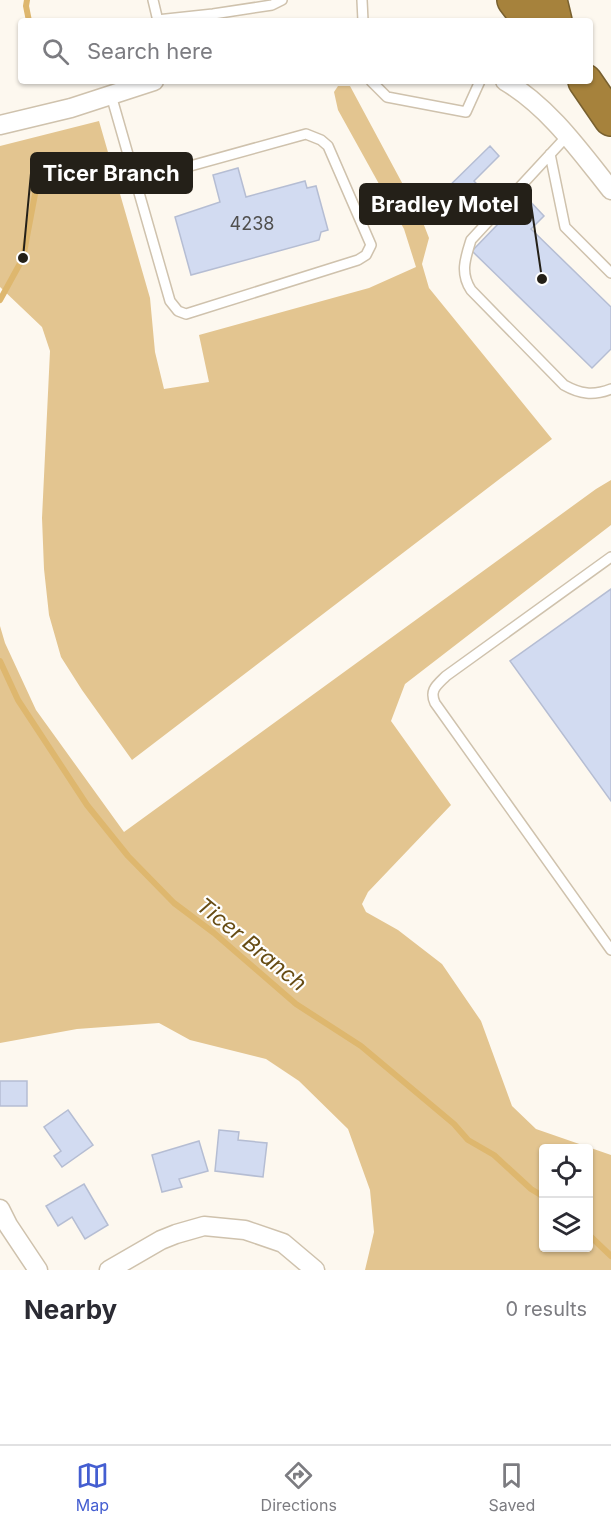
<!DOCTYPE html>
<html lang="en">
<head>
<meta charset="utf-8">
<style>
	:root { --surface:#fff; --page:#f2f2f3; --text:#2b2b33; --muted:#7c7c81; --line:#e1e1e2; --accent:#445ed1 }
	body { margin:0; font-family:Inter,sans-serif; background:var(--page); color:var(--text) }
	.controls { position:absolute; right:18px; bottom:18px; display:grid; overflow:hidden; border-radius:6px; box-shadow:0 2px 4px #0004 }
	.controls button { width:54px; height:54px; display:grid; place-items:center; padding:0; border:0; border-bottom:2px solid var(--line); background:var(--surface); color:var(--text); font:30px sans-serif }
	.list { margin:0; padding:0; list-style:none }
	h2 { display:flex; justify-content:space-between; align-items:center; height:78px; margin:0; padding:0 24px; font-size:26px }
	h2 small { font-size:20px; font-weight:400; color:var(--muted) }
	.icon { flex:none; width:33px; height:33px; fill:none; stroke:currentColor; stroke-width:2; stroke-linecap:round; stroke-linejoin:round }
	.map { position:relative; flex:none; width:611px; height:1270px; overflow:hidden }
	.search { position:absolute; background:var(--surface); box-shadow:0 2px 4px #0004; left:18px; right:18px; top:18px; height:66px; display:flex; align-items:center; gap:15px; box-sizing:border-box; padding:0 21px; border-radius:6px; color:var(--muted); font-size:22px }
	.sheet { height:174px; background:var(--surface) }
	nav { display:flex; justify-content:space-around; align-items:center; box-sizing:border-box; height:84px; border-top:2px solid var(--line); background:var(--surface); font-size:16px; color:var(--muted) }
	nav a { display:grid; justify-items:center; gap:3px }
	nav .on { color:var(--accent) }
	.map>svg:first-child { display:block }
	.green { fill:#e3c590; fill-rule:evenodd }
	.lines { fill:none; stroke-linecap:round; stroke-linejoin:round }
	.stream { stroke:#deb76e; stroke-width:6 }
	.building { fill:#d2dbf1; stroke:#b5bdd3; stroke-width:1.5 }
	.service-casing { stroke:#cfc2ad; stroke-width:12 }
	.minor-casing { stroke:#cfc2ad; stroke-width:21 }
	.motorway-casing { stroke:#78602f; stroke-width:36 }
	.service { stroke:#fff; stroke-width:9 }
	.minor { stroke:#fff; stroke-width:18 }
	.motorway { stroke:#a6823c; stroke-width:33 }
	.labels { text-anchor:middle; dominant-baseline:central; stroke-width:4.5; stroke-linejoin:round; paint-order:stroke }
	.number-label { font-size:18px; fill:#504f4e }
	.water-label { font-size:22px; font-style:italic; fill:#674c14; stroke:#fff }
	.leader { fill:none; stroke:#242018; stroke-width:2 }
	.callout-dot { fill:#242018; stroke:#fff; stroke-width:2 }
	.callout { fill:#242018; stroke:#242018; stroke-width:2 }
	.callout-label { font-size:22px; text-anchor:middle; font-weight:bold; fill:#fff }
</style>
</head>
<body>
<div class="map">
<svg width="611" height="1270" viewBox="0 0 611 1270">
	<rect width="100%" height="100%" fill="#fdf8ef"/>
	<path class="green" d="M 338,86 L 350,86 L 422,220 L 429,238 L 422,264 L 429,288 L 552,439 L 132,760 L 82,690 L 61,657 L 49,615 L 44,569 L 42,518 L 50,351 L 42,327 L 0,287 L 0,146 L 99,121 L 150,298 L 155,352 L 164,389 L 209,382 L 199,335 L 369,288 L 416,267 L 404,229 L 338,110 L 334,92 Z
		M 611,480 L 611,525 L 405,684 L 391,721 L 451,805 L 368,892 L 362,904 L 366,912 L 398,930 L 442,964 L 481,1021 L 512,1106 L 536,1129 L 611,1155 L 611,1270 L 365,1270 L 374,1232 L 370,1190 L 348,1129 L 299,1081 L 266,1059 L 190,1040 L 159,1023 L 77,1029 L 0,1043 L 0,626 L 5,643 L 36,710 L 124,832 L 596,489 ZM 544,1148 L 588,1148 L 588,1248 L 544,1248 Z"/>
	<g class="lines">
		<path class="stream" d="M 27,0 L 26,6 L 29,21
			M 0,300 L 23,258 L 39,173
			M 0,661 L 18,700 L 87,805 L 128,856 L 174,903 L 214,933 L 296,1004 L 361,1046 L 454,1124 L 468,1140 L 494,1155 L 531,1189 L 544,1197
			M 588,1234 L 611,1256"/>
	</g>
	<path class="building" d="M 490,146 L 499,156 L 474,181 L 488,196 L 461,223 L 437,198 Z
		M 238,168 L 246,197 L 305,181 L 307,188 L 316,186 L 328,230 L 321,232 L 319,240 L 191,275 L 175,217 L 220,202 L 213,175 Z
		M 525,196 L 544,216 L 531,229 L 611,307 L 611,349 L 592,368 L 472,251 Z
		M 611,589 L 611,801 L 510,661 Z
		M 0,1081 L 27,1081 L 27,1106 L 0,1106 Z
		M 68,1110 L 93,1145 L 62,1167 L 54,1156 L 61,1151 L 44,1127 Z
		M 219,1130 L 239,1132 L 238,1140 L 267,1143 L 263,1177 L 215,1171 Z
		M 199,1141 L 208,1171 L 179,1179 L 182,1187 L 162,1192 L 152,1155 Z
		M 84,1184 L 108,1225 L 85,1239 L 72,1217 L 58,1226 L 46,1206 Z"/>
	<g class="lines">
		<g class="service-casing">
			<path id="service" d="M 153,0 L 158,21
				M 362,0 L 363,21
				M 157,20 L 213,14 L 272,5 L 282,0
				M 371,81 L 387,97 L 466,112 L 480,81
				M 111,95 L 170,301 L 178,311 L 186,314 L 358,260 L 366,255 L 371,245 L 328,146 L 321,140 L 306,134 L 136,181
				M 567,136 L 471,240 C 465,259 460,273 471,290 L 564,385 C 580,394 593,396 611,389
				M 550,154 L 565,227 L 611,273
				M 611,557 L 446,676 C 437,685 429,690 435,703 L 611,950"/>
		</g>
		<g class="minor-casing">
			<path id="minor" d="M 505,81 C 549,107 580,151 611,190
				M 0,125 L 71,108 L 154,81
				M 0,1209 L 8,1225 L 38,1270
				M 109,1270 L 161,1240 L 176,1234 L 204,1226 L 245,1230 L 283,1243 L 315,1270"/>
		</g>
		<g class="motorway-casing">
			<path id="motorway" d="M 514,0 L 530,21
				M 550,0 L 555,21
				M 585,81 L 611,119"/>
		</g>
		<use href="#service" class="service"/>
		<use href="#minor" class="minor"/>
		<use href="#motorway" class="motorway"/>
	</g>
	<g class="labels">
		<g class="number-label">
			<text x="252" y="223">4238</text>
		</g>
		<g class="water-label">
			<text transform="translate(252 944) rotate(39)">Ticer Branch</text>
		</g>
	</g>
	<path class="leader" d="M23 258L31 173M542 279L531 204"/>
	<g class="callout-dot">
		<circle cx="23" cy="258" r="6"/>
		<circle cx="542" cy="279" r="6"/>
	</g>
	<g class="callout">
		<rect x="31" y="153" width="161" height="40" rx="6"/>
		<rect x="360" y="184" width="171" height="40" rx="6"/>
	</g>
	<g class="callout-label">
		<text x="111" y="181">Ticer Branch</text>
		<text x="445" y="212">Bradley Motel</text>
	</g>
</svg>
<div class="controls">
<button><svg class="icon" aria-label="locate" viewBox="0 0 24 24"><circle cx="12" cy="12" r="6"/><path d="M12 2v4M12 18v4M2 12h4M18 12h4"/></svg></button>
<button><svg class="icon" aria-label="layers" viewBox="0 0 24 24"><path d="M12 4l9 5-9 5-9-5zM3 14l9 5 9-5"/></svg></button>
</div>
<div class="search"><svg class="icon" aria-label="search" viewBox="0 0 24 24"><circle cx="10" cy="10" r="6"/><path d="M15 15l6 6"/></svg>Search here</div>
</div>
<section class="sheet">
<h2>Nearby<small>0 results</small></h2>
<ul class="list">
</ul>
</section>
<nav>
<a class="on"><svg class="icon" aria-label="map" viewBox="0 0 24 24"><path d="M3 6l6-2 6 2 6-2v14l-6 2-6-2-6 2zM9 4v14M15 6v14"/></svg>Map</a>
<a><svg class="icon" aria-label="directions" viewBox="0 0 24 24"><path d="M12 3l9 9-9 9-9-9zM9 14v-3h6M13 9l2 2-2 2"/></svg>Directions</a>
<a><svg class="icon" aria-label="saved" viewBox="0 0 24 24"><path d="M7 4h10v16l-5-4-5 4z"/></svg>Saved</a>
</nav>
</body>
</html>
